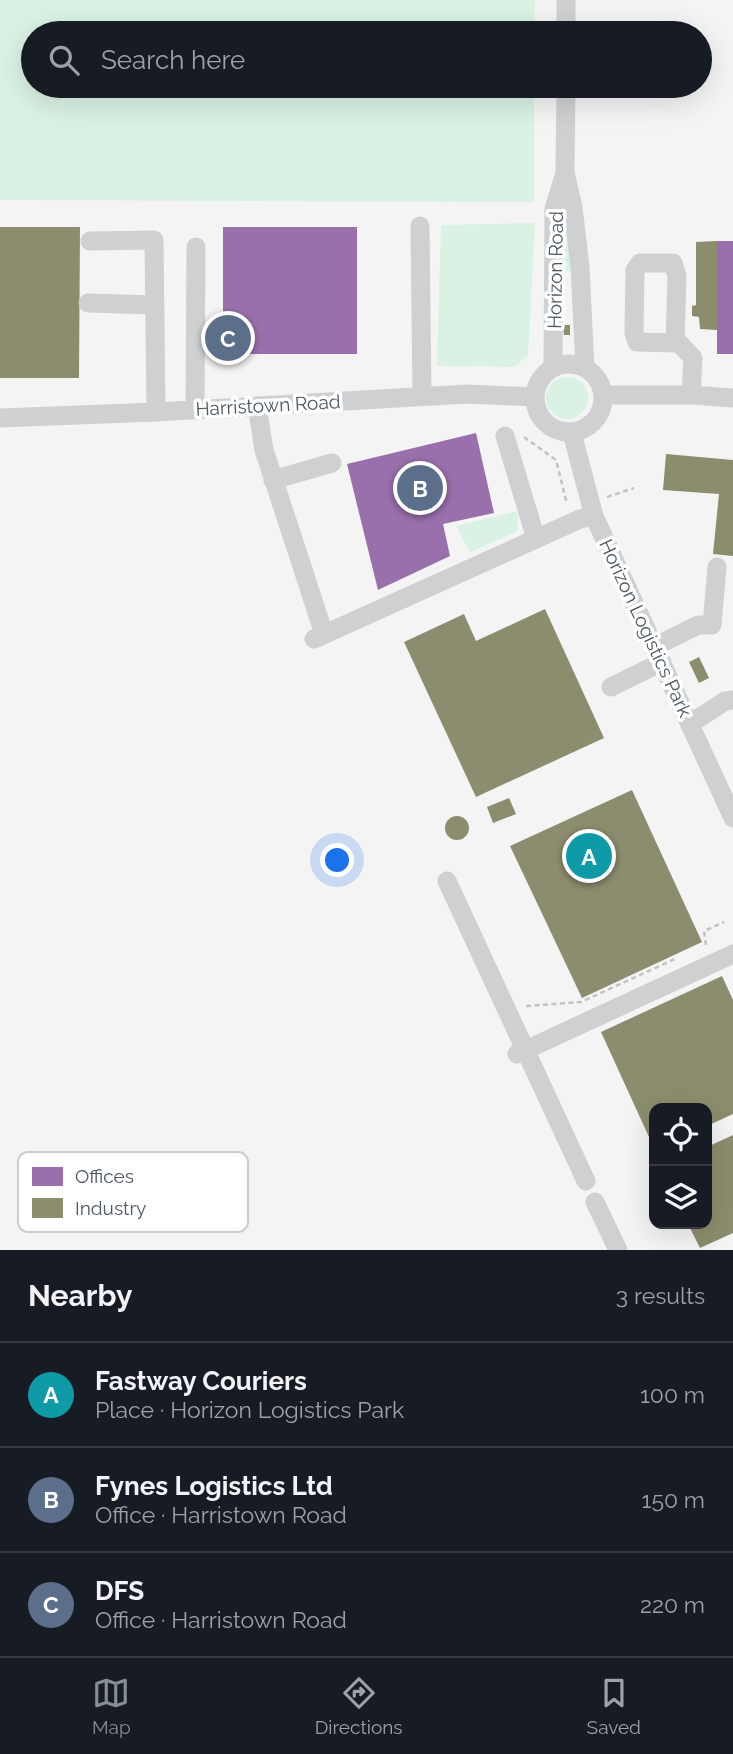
<!DOCTYPE html>
<html lang="en">
<head>
<meta charset="utf-8">
<style>
	:root { --surface:#171b24; --page:#242831; --text:#f1f3f6; --muted:#9ea1a6; --line:#363941; --accent:#868d94 }
	body { margin:0; font-family:Raleway,sans-serif; background:var(--page); color:var(--text) }
	.controls { position:absolute; right:21px; bottom:21px; display:grid; overflow:hidden; border-radius:14px; box-shadow:0 7px 28px #0002 }
	.controls button { width:63px; height:63px; display:grid; place-items:center; padding:0; border:0; border-bottom:2px solid var(--line); background:var(--surface); color:var(--text); font:35px sans-serif }
	.you { position:absolute; left:338px; top:861px; width:24px; height:24px; margin:-18px; border:5px solid #fff; border-radius:50%; background:#1a73e8; box-shadow:0 0 0 10px #1a73e833 }
	.badge { display:grid; place-items:center; width:46px; height:46px; border-radius:50%; background:var(--accent); color:#fff; font-size:23px; font-weight:700 }
	.pin { position:absolute; translate:-50% -50%; border:4px solid #fff; box-shadow:0 2px 7px #0006 }
	.list { margin:0; padding:0; list-style:none }
	h2 { display:flex; justify-content:space-between; align-items:center; height:91px; margin:0; padding:0 28px; font-size:30px }
	h2 small { font-size:23px; font-weight:400; color:var(--muted) }
	.list li { display:grid; grid-template-columns:46px 1fr auto; gap:21px; align-items:center; box-sizing:border-box; height:105px; padding:0 28px; border-top:2px solid var(--line) }
	.list b { display:block; font-size:26px; white-space:nowrap }
	.list p { margin:0; font-size:23px; white-space:nowrap; color:var(--muted) }
	.list em { font-size:23px; font-style:normal; color:var(--muted) }
	.icon { flex:none; width:38px; height:38px; fill:none; stroke:currentColor; stroke-width:2; stroke-linecap:round; stroke-linejoin:round }
	.map { position:relative; flex:none; width:733px; height:1250px; overflow:hidden }
	.search { position:absolute; background:var(--surface); box-shadow:0 7px 28px #0002; left:21px; right:21px; top:21px; height:77px; display:flex; align-items:center; gap:18px; box-sizing:border-box; padding:0 24px; border-radius:38px; color:var(--muted); font-size:26px }
	.sheet { height:406px; background:var(--surface) }
	nav { display:flex; justify-content:space-around; align-items:center; box-sizing:border-box; height:98px; border-top:2px solid var(--line); background:var(--surface); font-size:19px; color:var(--muted) }
	nav a { display:grid; justify-items:center; gap:4px }
	nav .on { color:var(--accent) }
	.map>svg:first-child { display:block }
	.green { fill:#d9f2e3 }
	.offices { fill:#9970ab }
	.industry { fill:#8c8c6e }
	.lines { fill:none; stroke-linecap:round; stroke-linejoin:round }
	.path { stroke:#bcc7c4; stroke-width:2.5; stroke-dasharray:5 3.5; stroke-linecap:butt }
	.minor { stroke:#ced0d2; stroke-width:19 }
	.labels { text-anchor:middle; dominant-baseline:central; stroke-width:7; stroke-linejoin:round; paint-order:stroke }
	.street-label { font-size:19px; fill:#4a5661; stroke:#fff }
	.key { fill:#fff; stroke:#c9ccd0; stroke-width:2 }
	.key-label { font-size:19px; fill:#4a5661 }
</style>
</head>
<body>
<div class="map">
<svg width="733" height="1250" viewBox="0 0 733 1250">
	<rect width="100%" height="100%" fill="#f4f4f4"/>
	<path class="green" d="M 0,0 L 535,0 L 534,33 L 33,33 L 33,86 L 534,86 L 534,202 L 0,200 Z
		M 566,185 L 573,271 L 560,271 L 560,213 Z
		M 535,223 L 528,355 L 515,367 L 437,366 L 441,225 Z
		M546 398a21 21 0 1 1 42 0a21 21 0 1 1-42 0Z
		M 517,511 L 518,531 L 470,552 L 456,526 Z"/>
	<path class="offices" d="M 223,227 L 357,227 L 357,354 L 223,354 Z
		M 717,241 L 733,241 L 733,354 L 717,354 Z
		M 476,433 L 494,513 L 443,524 L 450,556 L 378,590 L 347,464 Z"/>
	<path class="industry" d="M 0,227 L 80,227 L 79,378 L 0,378 Z
		M 717,241 L 717,330 L 700,329 L 699,317 L 692,316 L 692,306 L 696,305 L 696,242 Z
		M 563,325 L 570,325 L 570,335 L 564,335 Z
		M 666,454 L 733,460 L 733,556 L 713,554 L 719,494 L 663,490 Z
		M 545,609 L 604,738 L 476,797 L 404,642 L 464,614 L 476,641 Z
		M 699,657 L 709,678 L 699,683 L 689,662 Z
		M 632,790 L 702,942 L 582,998 L 510,846 Z
		M 509,798 L 516,814 L 493,823 L 487,807 Z
		M445 828a12 12 0 1 1 24 0a12 12 0 1 1-24 0Z
		M 722,976 L 733,1000 L 733,1114 L 707,1126 L 707,1108 L 654,1108 L 654,1148 L 601,1032 Z
		M 733,1135 L 733,1233 L 700,1248 L 688,1224 L 707,1224 L 707,1147 Z"/>
	<g class="lines">
		<path class="path" d="M 524,437 L 556,460 L 567,504
			M 607,497 L 634,488
			M 706,945 L 704,931 L 724,922
			M 526,1006 L 581,1002 L 677,958"/>
		<path class="minor" d="M 566,33 L 566,0
			M 566,86 L 565,172 L 573,207 L 580,267 L 585,368
			M 420,226 L 422,396
			M 90,241 L 154,240 L 156,412
			M 88,303 L 155,305
			M 675,343 L 677,276 L 673,263 L 640,263 L 635,270 L 634,333 L 637,342 L 675,343 L 679,343 L 693,358 L 691,395
			M535 398a34 34 0 1 1 68 0a34 34 0 1 1-68 0Z
			M 553,368 L 554,209 L 565,173
			M 603,395 L 691,395 L 733,398
			M 257,406 L 264,450 L 324,634
			M 195,410 L 196,247
			M 0,418 L 156,412 L 467,394 L 535,397
			M 572,433 L 594,516 L 733,818
			M 505,436 L 536,539
			M 273,480 L 332,463
			M 314,639 L 580,519 L 594,516
			M 654,647 L 698,625 L 712,625 L 717,567
			M 611,687 L 662,662
			M 690,724 L 725,701 L 733,700
			M 447,881 L 586,1181
			M 517,1054 L 733,954
			M 595,1202 L 618,1250"/>
	</g>
	<g class="labels">
		<g class="street-label">
			<text transform="translate(555 270) rotate(-89)">Horizon Road</text>
			<text transform="translate(268 405) rotate(-3)">Harristown Road</text>
			<text transform="translate(646 628) rotate(65)">Horizon Logistics Park</text>
		</g>
	</g>
	<rect x="18" y="1152" width="230" height="80" rx="10" class="key"/>
	<rect x="32" y="1167" width="31" height="19" fill="#9970ab"/>
	<rect x="32" y="1198" width="31" height="20" fill="#8c8c6e"/>
	<g class="key-label">
		<text x="75" y="1183">Offices</text>
		<text x="75" y="1215">Industry</text>
	</g>
</svg>
<div class="controls">
<button><svg class="icon" aria-label="locate" viewBox="0 0 24 24"><circle cx="12" cy="12" r="6"/><path d="M12 2v4M12 18v4M2 12h4M18 12h4"/></svg></button>
<button><svg class="icon" aria-label="layers" viewBox="0 0 24 24"><path d="M12 4l9 5-9 5-9-5zM3 14l9 5 9-5"/></svg></button>
</div>
<div class="you"></div>
<div class="pin badge" style="left:589px;top:856px;background:#0f9aa8">A</div>
<div class="pin badge" style="left:420px;top:488px;background:#5c6f8a">B</div>
<div class="pin badge" style="left:228px;top:338px;background:#5c6f8a">C</div>
<div class="search"><svg class="icon" aria-label="search" viewBox="0 0 24 24"><circle cx="10" cy="10" r="6"/><path d="M15 15l6 6"/></svg>Search here</div>
</div>
<section class="sheet">
<h2>Nearby<small>3 results</small></h2>
<ul class="list">
<li><span class="badge" style="background:#0f9aa8">A</span><div><b>Fastway Couriers</b><p>Place · Horizon Logistics Park</p></div><em>100 m</em></li>
<li><span class="badge" style="background:#5c6f8a">B</span><div><b>Fynes Logistics Ltd</b><p>Office · Harristown Road</p></div><em>150 m</em></li>
<li><span class="badge" style="background:#5c6f8a">C</span><div><b>DFS</b><p>Office · Harristown Road</p></div><em>220 m</em></li>
</ul>
</section>
<nav>
<a class="on"><svg class="icon" aria-label="map" viewBox="0 0 24 24"><path d="M3 6l6-2 6 2 6-2v14l-6 2-6-2-6 2zM9 4v14M15 6v14"/></svg>Map</a>
<a><svg class="icon" aria-label="directions" viewBox="0 0 24 24"><path d="M12 3l9 9-9 9-9-9zM9 14v-3h6M13 9l2 2-2 2"/></svg>Directions</a>
<a><svg class="icon" aria-label="saved" viewBox="0 0 24 24"><path d="M7 4h10v16l-5-4-5 4z"/></svg>Saved</a>
</nav>
</body>
</html>
